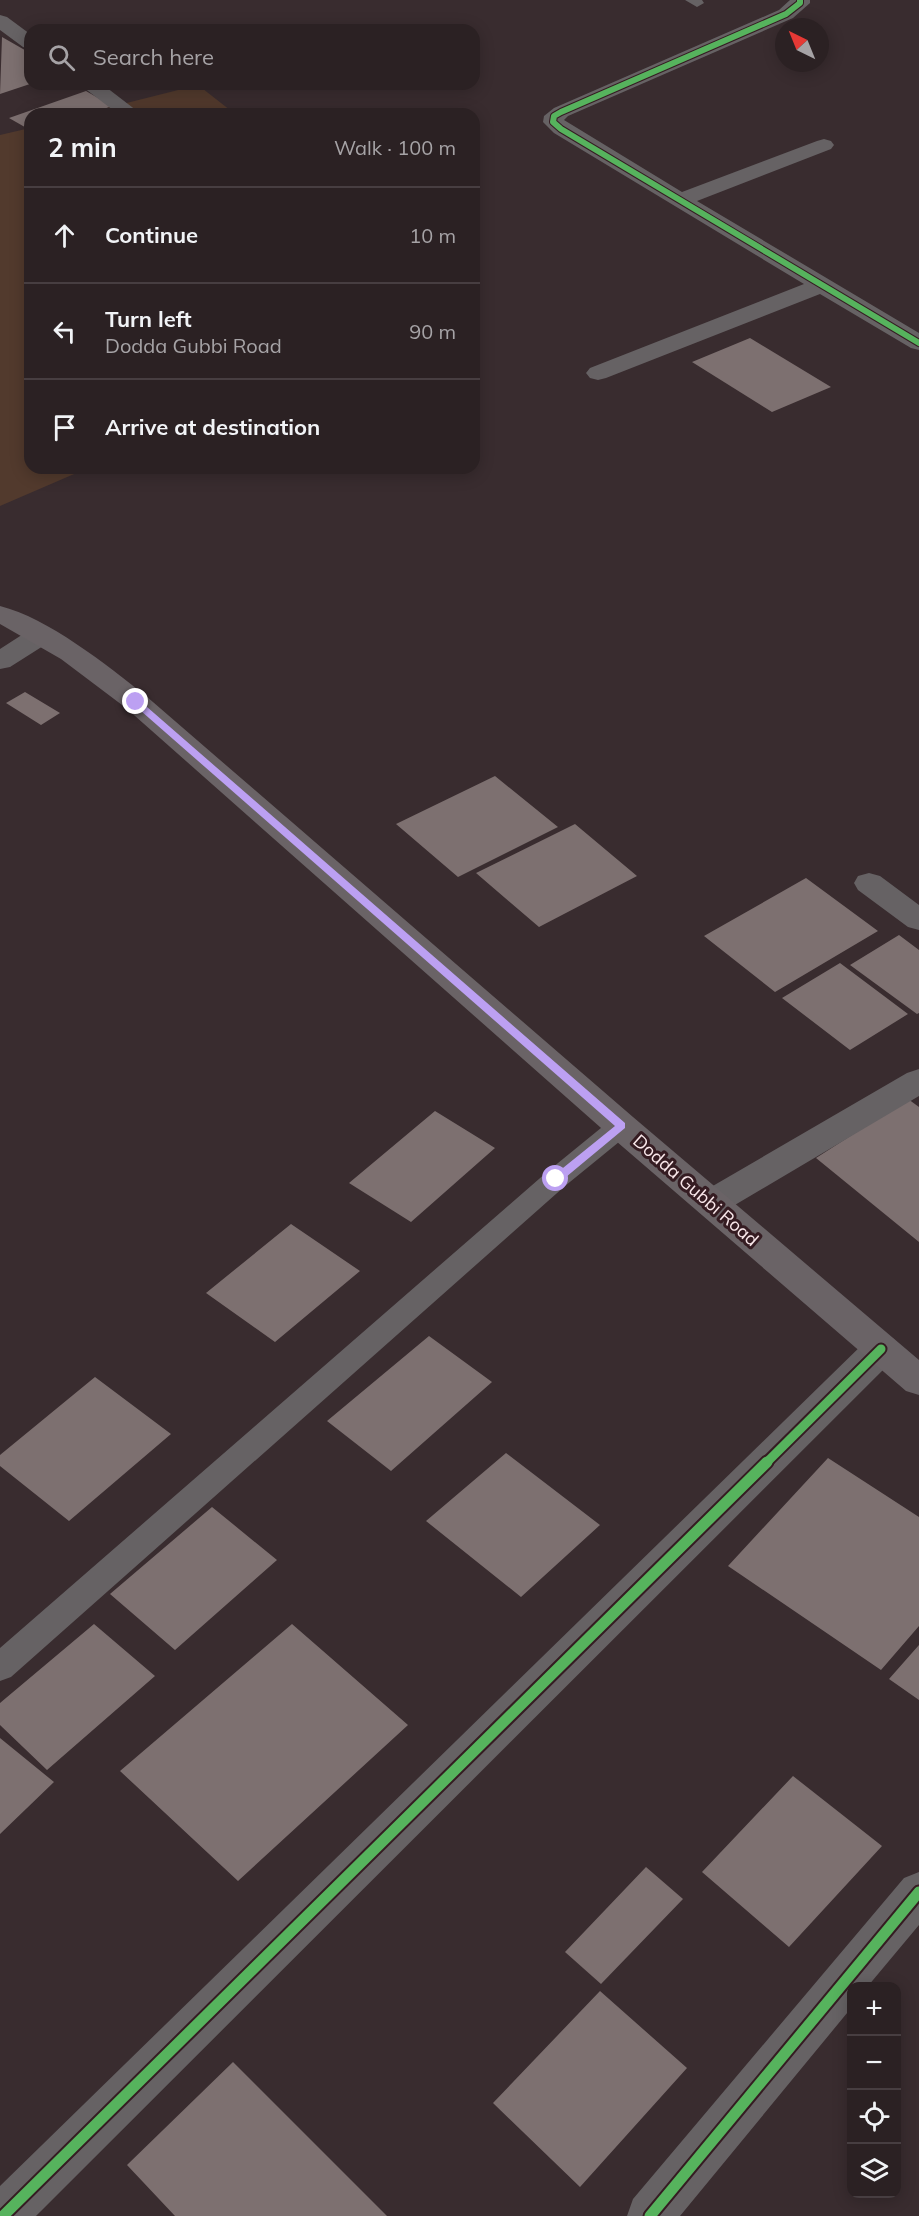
<!DOCTYPE html>
<html lang="en">
<head>
<meta charset="utf-8">
<style>
	:root { --surface:#2b2123; --page:#372e30; --text:#f1f3f6; --muted:#a6a3a6; --line:#473e41 }
	body { margin:0; font-family:Mulish,sans-serif; background:var(--page); color:var(--text) }
	.controls { position:absolute; right:18px; bottom:18px; display:grid; overflow:hidden; border-radius:12px; box-shadow:0 3px 15px #0003 }
	.controls button { width:54px; height:54px; display:grid; place-items:center; padding:0; border:0; border-bottom:2px solid var(--line); background:var(--surface); color:var(--text); font:30px sans-serif }
	.compass { position:absolute; left:775px; top:18px; width:54px; height:54px; border-radius:50%; background:var(--surface); box-shadow:0 3px 15px #0003; rotate:317deg }
	.stop { position:absolute; width:18px; height:18px; margin:-14px; border:4px solid #bca0f2; border-radius:50%; background:#fff }
	.stop.end { background:#bca0f2; border-color:#fff; box-shadow:0 2px 6px #0008 }
	.list { margin:0; padding:0; list-style:none }
	h2 { display:flex; justify-content:space-between; align-items:center; height:78px; margin:0; padding:0 24px; font-size:26px }
	h2 small { font-size:20px; font-weight:400; color:var(--muted) }
	.list li { display:grid; grid-template-columns:39px 1fr auto; gap:18px; align-items:center; box-sizing:border-box; height:96px; padding:0 24px; border-top:2px solid var(--line) }
	.list b { display:block; font-size:22px; white-space:nowrap }
	.list p { margin:0; font-size:20px; white-space:nowrap; color:var(--muted) }
	.list em { font-size:20px; font-style:normal; color:var(--muted) }
	.icon { flex:none; width:33px; height:33px; fill:none; stroke:currentColor; stroke-width:2; stroke-linecap:round; stroke-linejoin:round }
	.map { position:relative; flex:none; width:919px; height:2216px; overflow:hidden }
	.search { position:absolute; background:var(--surface); box-shadow:0 3px 15px #0003; left:24px; top:24px; width:456px; height:66px; display:flex; align-items:center; gap:15px; box-sizing:border-box; padding:0 21px; border-radius:18px; color:var(--muted); font-size:22px }
	.panel { position:absolute; background:var(--surface); box-shadow:0 3px 15px #0003; left:24px; top:108px; width:456px; height:366px; border-radius:18px }
	.map>svg:first-child { display:block }
	.green { fill:#523a2d }
	.building { fill:#7d7070 }
	.lines { fill:none; stroke-linecap:round; stroke-linejoin:round }
	.service { fill:#666264; fill-rule:evenodd }
	.minor { fill:#666264; fill-rule:evenodd }
	.secondary { fill:#6a6366; fill-rule:evenodd }
	.cycleway-far2-casing { stroke:#351c22; stroke-width:8 }
	.cycleway-far1-casing { stroke:#351c22; stroke-width:13 }
	.cycleway-casing { stroke:#351c22; stroke-width:15 }
	.cycleway-far2 { stroke:#56b35d; stroke-width:6 }
	.cycleway-far1 { stroke:#56b35d; stroke-width:9 }
	.cycleway { stroke:#56b35d; stroke-width:11 }
	.route { fill:#bca0f2 }
	.labels { text-anchor:middle; dominant-baseline:central; stroke-width:6; stroke-linejoin:round; paint-order:stroke }
	.street-label { font-size:18px; fill:#f9e7ea; stroke:#351c22 }
</style>
</head>
<body>
<div class="map">
<svg width="919" height="2216" viewBox="0 0 919 2216">
	<rect width="100%" height="100%" fill="#392c2f"/>
	<path class="green" d="M 198,85 L 235,114 L 83,114 Z
		M 30,128 L 30,468 L 88,468 L 0,506 L 0,135 Z"/>
	<path class="building" d="M 2,37 L 30,53 L 30,84 L 0,94 Z
		M 86,91 L 112,106 L 90,114 L 30,114 L 30,130 L 9,118 Z
		M 750,338 L 831,387 L 772,412 L 692,362 Z
		M 25,692 L 60,713 L 41,725 L 6,703 Z
		M 495,776 L 558,827 L 458,877 L 396,824 Z
		M 575,824 L 637,876 L 539,927 L 476,873 Z
		M 806,878 L 878,931 L 775,992 L 704,936 Z
		M 899,935 L 919,950 L 919,1013 L 917,1014 L 850,965 Z
		M 840,963 L 908,1014 L 850,1050 L 782,998 Z
		M 908,1099 L 919,1107 L 919,1242 L 816,1158 Z
		M 435,1111 L 495,1148 L 411,1222 L 349,1183 Z
		M 291,1224 L 360,1271 L 275,1342 L 206,1293 Z
		M 429,1336 L 492,1382 L 391,1471 L 327,1421 Z
		M 95,1377 L 171,1434 L 69,1521 L 0,1466 L 0,1455 Z
		M 506,1453 L 600,1525 L 521,1597 L 426,1521 Z
		M 828,1458 L 919,1517 L 919,1626 L 881,1670 L 728,1566 Z
		M 212,1507 L 277,1560 L 175,1650 L 110,1594 Z
		M 94,1624 L 155,1676 L 47,1770 L 0,1725 L 0,1703 Z
		M 292,1624 L 408,1725 L 238,1881 L 120,1771 Z
		M 919,1645 L 919,1700 L 889,1679 Z
		M 0,1738 L 54,1782 L 0,1834 Z
		M 793,1776 L 882,1846 L 789,1947 L 702,1872 Z
		M 646,1867 L 683,1899 L 601,1984 L 565,1952 Z
		M 600,1991 L 687,2068 L 580,2187 L 493,2103 Z
		M 233,2062 L 387,2216 L 175,2216 L 127,2165 Z"/>
	<g class="lines">
		<path class="service" d="M 685,0 L 702,0 L 704,3 L 697,7 Z
			M 621,1117 L 630,1119 L 634,1126 L 630,1133 L 565,1186 L 11,1677 L 0,1681 L 0,1648 L 547,1172 L 612,1119 Z"/>
		<path class="minor" d="M 790,0 L 810,0 L 810,3 L 793,18 L 568,116 L 564,120 L 682,192 L 817,141 L 824,139 L 831,141 L 834,145 L 831,149 L 697,201 L 919,333 L 919,350 L 911,348 L 820,294 L 606,378 L 598,380 L 590,378 L 586,373 L 590,368 L 804,284 L 554,133 L 543,122 L 544,116 L 554,108 L 779,10 Z
			M 0,15 L 7,17 L 30,34 L 30,49 L 23,47 L 0,30 Z
			M 79,84 L 102,84 L 141,114 L 118,114 Z
			M 41,627 L 51,629 L 55,635 L 51,641 L 10,667 L 0,669 L 0,649 L 31,629 Z
			M 869,873 L 880,876 L 919,905 L 919,930 L 908,927 L 858,890 L 854,883 L 858,876 Z
			M 919,1069 L 919,1096 L 723,1212 L 711,1216 L 699,1212 L 694,1203 L 699,1194 L 907,1073 Z
			M 881,1335 L 894,1339 L 899,1349 L 894,1359 L 36,2216 L 0,2216 L 0,2186 L 868,1339 Z
			M 919,1872 L 919,1925 L 868,1986 L 852,1986 L 852,2007 L 680,2216 L 627,2216 L 633,2199 L 904,1878 Z"/>
		<path class="secondary" d="M 0,606 C 48,618 107,665 146,696 L 633,1117 L 919,1360 L 919,1395 L 906,1391 L 609,1135 L 126,708 L 61,659 L 0,624 Z"/>
		<g class="cycleway-far2-casing">
			<path id="cycleway-far2" d="M 800,0 L 800,3 L 786,14 L 561,112 L 554,116 L 553,122 L 561,129 L 919,343"/>
		</g>
		<g class="cycleway-far1-casing">
			<path id="cycleway-far1" d="M 765,1464 L 881,1349"/>
		</g>
		<g class="cycleway-casing">
			<path id="cycleway" d="M 3,2216 L 767,1462
				M 650,2216 L 919,1892"/>
		</g>
		<use href="#cycleway-far2" class="cycleway-far2"/>
		<use href="#cycleway-far1" class="cycleway-far1"/>
		<use href="#cycleway" class="cycleway"/>
	</g>
	<path class="route" d="M 133,700 L 139,700 L 625,1123 L 625,1128 L 560,1182 L 553,1182 L 553,1176 L 615,1126 L 133,704 Z"/>
	<g class="labels">
		<g class="street-label">
			<text transform="translate(696 1190) rotate(41)">Dodda Gubbi Road</text>
		</g>
	</g>
</svg>
<div class="controls">
<button>+</button>
<button>−</button>
<button><svg class="icon" aria-label="locate" viewBox="0 0 24 24"><circle cx="12" cy="12" r="6"/><path d="M12 2v4M12 18v4M2 12h4M18 12h4"/></svg></button>
<button><svg class="icon" aria-label="layers" viewBox="0 0 24 24"><path d="M12 4l9 5-9 5-9-5zM3 14l9 5 9-5"/></svg></button>
</div>
<svg class="compass" viewBox="-18 -18 36 36"><path d="M0-13l5 13h-10z" fill="#e53935"/><path d="M0 13l5-13h-10z" fill="#a6a3a6"/></svg>
<div class="stop" style="left:556px;top:1179px"></div>
<div class="stop end" style="left:136px;top:702px"></div>
<div class="search"><svg class="icon" aria-label="search" viewBox="0 0 24 24"><circle cx="10" cy="10" r="6"/><path d="M15 15l6 6"/></svg>Search here</div>
<section class="panel">
<h2>2 min<small>Walk · 100 m</small></h2>
<ul class="list">
<li><svg class="icon" aria-label="ahead" viewBox="0 0 24 24"><path d="M12 20V5M6 11l6-6 6 6"/></svg><div><b>Continue</b></div><em>10 m</em></li>
<li><svg class="icon" aria-label="left" viewBox="0 0 24 24"><path d="M17 20v-9H6M10 6l-5 5 5 5"/></svg><div><b>Turn left</b><p>Dodda Gubbi Road</p></div><em>90 m</em></li>
<li><svg class="icon" aria-label="arrive" viewBox="0 0 24 24"><path d="M6 21V4h12l-3 4 3 4H6"/></svg><div><b>Arrive at destination</b></div></li>
</ul>
</section>
</div>
</body>
</html>
